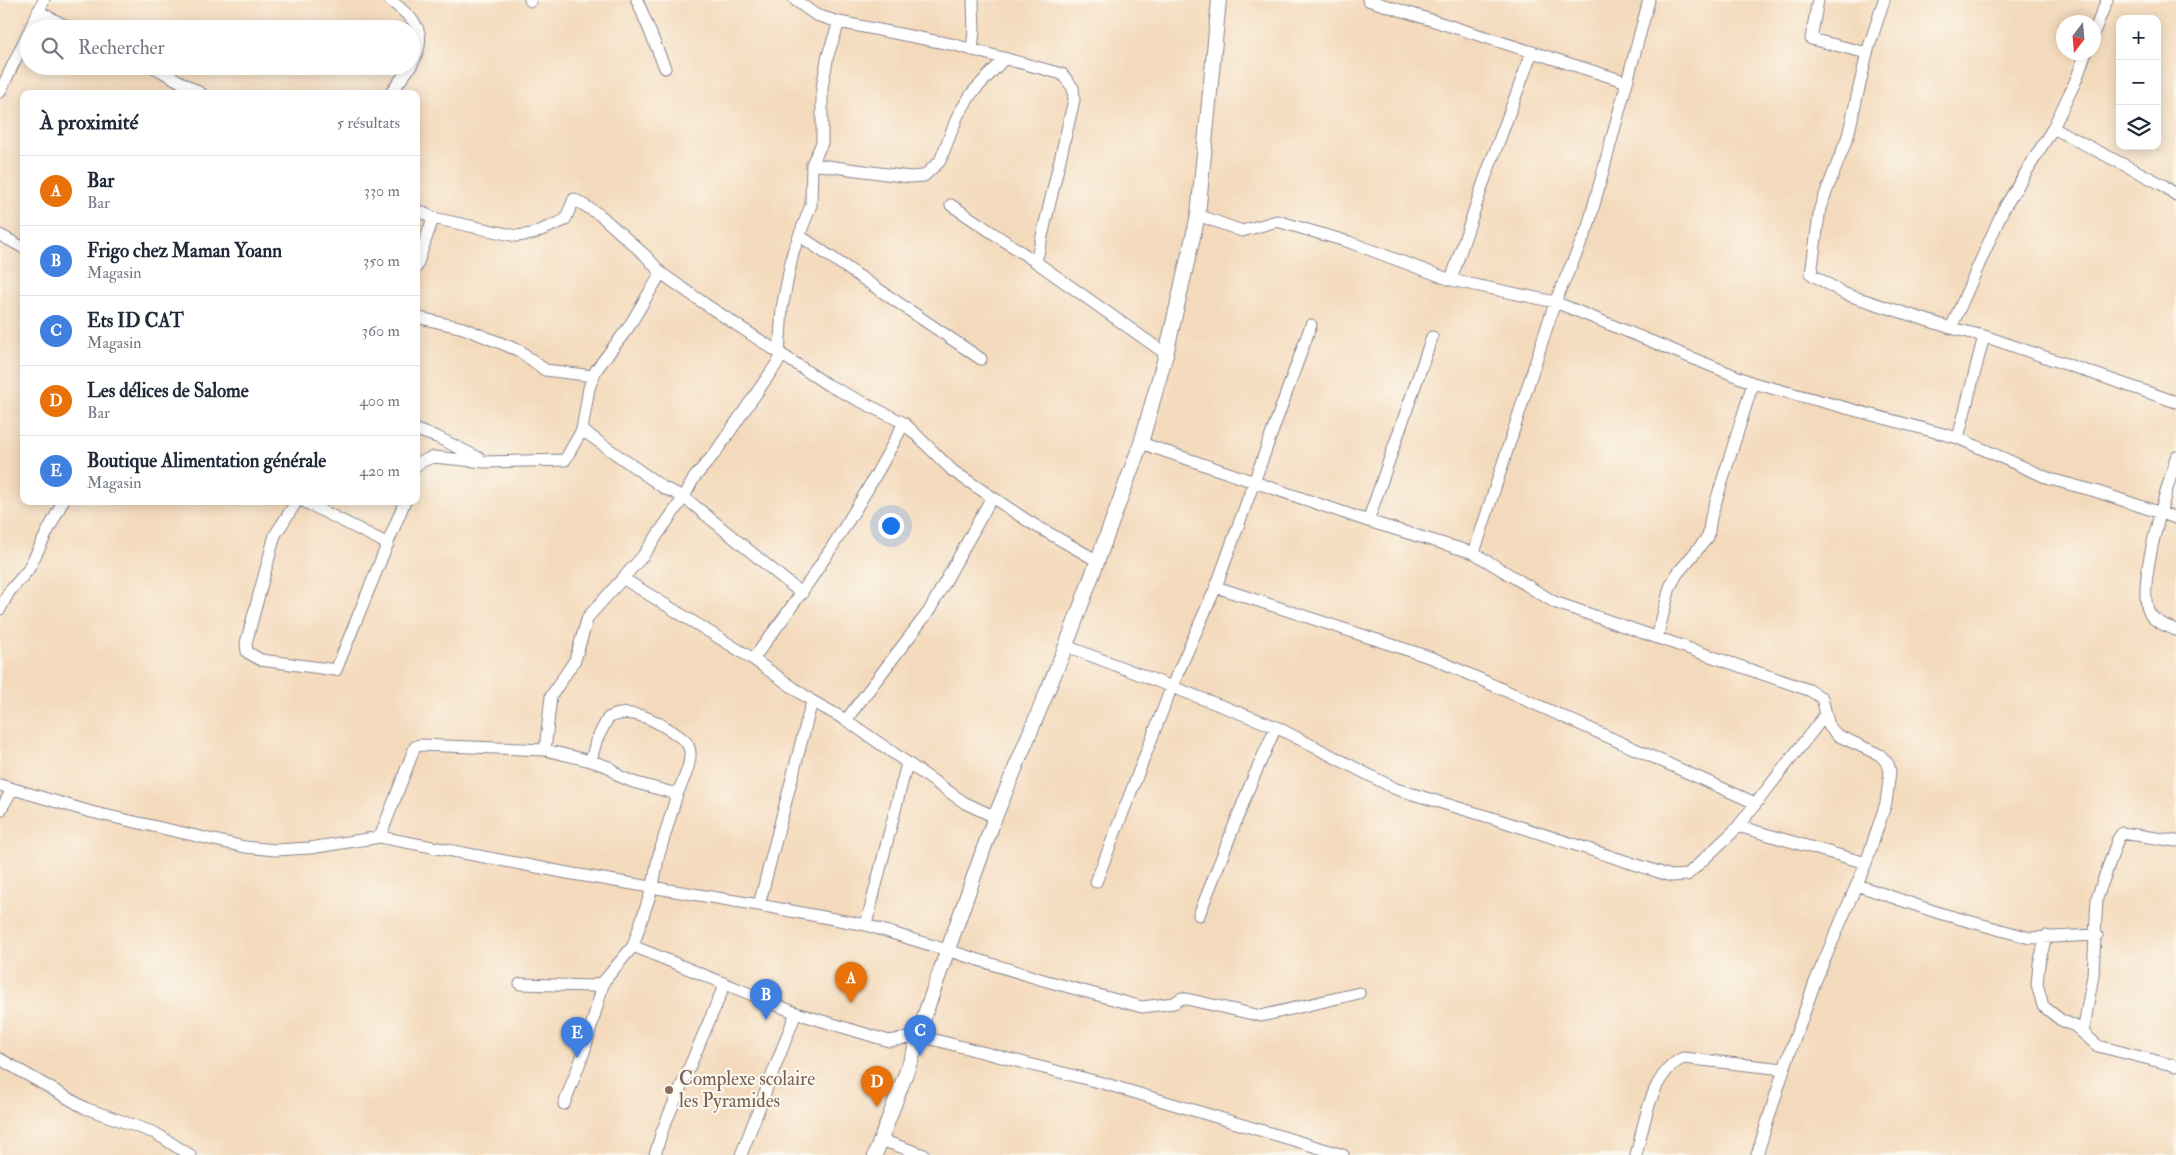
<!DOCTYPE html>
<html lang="fr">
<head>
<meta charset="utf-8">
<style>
	:root { --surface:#fff; --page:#f6f6f7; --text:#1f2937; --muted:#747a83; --line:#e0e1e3; --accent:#d93025 }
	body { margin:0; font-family:"IM FELL Double Pica",serif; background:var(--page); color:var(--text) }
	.controls { position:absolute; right:15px; top:15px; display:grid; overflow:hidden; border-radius:10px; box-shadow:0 2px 12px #0003 }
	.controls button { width:45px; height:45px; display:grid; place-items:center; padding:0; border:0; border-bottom:1px solid var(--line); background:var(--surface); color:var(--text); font:25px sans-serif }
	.compass { position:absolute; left:2056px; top:15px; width:45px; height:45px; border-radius:50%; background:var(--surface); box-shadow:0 2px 12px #0003; rotate:196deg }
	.you { position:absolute; left:890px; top:525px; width:18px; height:18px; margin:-12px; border:4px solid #fff; border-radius:50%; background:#1a73e8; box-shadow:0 0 0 8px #1a73e833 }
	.badge { display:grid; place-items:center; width:32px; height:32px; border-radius:50%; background:var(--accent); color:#fff; font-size:16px; font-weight:700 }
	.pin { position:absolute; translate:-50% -41px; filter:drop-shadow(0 1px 2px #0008) }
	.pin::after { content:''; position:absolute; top:26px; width:18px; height:15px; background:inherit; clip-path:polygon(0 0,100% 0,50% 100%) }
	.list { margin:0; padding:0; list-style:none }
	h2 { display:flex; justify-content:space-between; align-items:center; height:65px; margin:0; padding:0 20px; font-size:21px }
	h2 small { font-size:16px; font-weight:400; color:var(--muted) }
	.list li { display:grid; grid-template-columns:32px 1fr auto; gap:15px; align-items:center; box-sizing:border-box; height:70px; padding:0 20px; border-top:1px solid var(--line) }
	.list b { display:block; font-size:19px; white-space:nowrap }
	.list p { margin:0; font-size:16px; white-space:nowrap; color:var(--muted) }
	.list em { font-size:16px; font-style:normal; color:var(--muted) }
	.icon { flex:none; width:28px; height:28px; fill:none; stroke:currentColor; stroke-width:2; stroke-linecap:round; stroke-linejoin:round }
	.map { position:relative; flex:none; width:2176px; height:1155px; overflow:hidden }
	.search { position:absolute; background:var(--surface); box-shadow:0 2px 12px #0003; left:20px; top:20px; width:400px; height:55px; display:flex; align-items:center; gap:12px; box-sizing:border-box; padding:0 18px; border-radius:28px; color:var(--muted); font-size:19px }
	.panel { position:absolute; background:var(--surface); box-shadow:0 2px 12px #0003; left:20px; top:90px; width:400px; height:415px; border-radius:10px }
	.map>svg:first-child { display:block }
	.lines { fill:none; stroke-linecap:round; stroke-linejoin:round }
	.minor-casing { stroke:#88848d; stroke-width:13 }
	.tertiary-casing { stroke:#88848d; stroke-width:16 }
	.minor { stroke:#fff; stroke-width:11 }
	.tertiary { stroke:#fff; stroke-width:14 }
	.education-dot { fill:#8d6e63; stroke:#fbf7ec; stroke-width:2 }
	.labels { text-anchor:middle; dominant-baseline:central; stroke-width:4.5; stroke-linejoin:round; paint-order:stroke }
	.education-label { font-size:19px; fill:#785e54; stroke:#fbf7ec; text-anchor:start }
</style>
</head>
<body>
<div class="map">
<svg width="2176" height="1155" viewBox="0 0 2176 1155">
	<rect width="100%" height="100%" fill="#fbf7ec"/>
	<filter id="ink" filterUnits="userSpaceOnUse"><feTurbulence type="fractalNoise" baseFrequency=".02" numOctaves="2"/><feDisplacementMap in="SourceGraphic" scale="10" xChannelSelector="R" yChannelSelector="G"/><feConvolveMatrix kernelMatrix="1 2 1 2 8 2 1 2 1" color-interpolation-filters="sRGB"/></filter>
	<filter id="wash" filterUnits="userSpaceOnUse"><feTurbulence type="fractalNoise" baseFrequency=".0096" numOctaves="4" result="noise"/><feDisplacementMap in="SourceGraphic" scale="20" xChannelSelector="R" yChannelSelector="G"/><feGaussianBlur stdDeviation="1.12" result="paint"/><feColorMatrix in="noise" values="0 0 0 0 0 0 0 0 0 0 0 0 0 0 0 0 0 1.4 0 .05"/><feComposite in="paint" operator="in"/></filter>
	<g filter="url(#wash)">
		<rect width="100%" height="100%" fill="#f4dabc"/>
	</g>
	<g filter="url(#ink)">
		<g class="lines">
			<g class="minor-casing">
				<path id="minor" d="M 390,0 C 416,21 430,32 411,66
					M 530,0 L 531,1
					M 637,0 L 665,68
					M 795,0 L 816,15 L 839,22 L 955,45 L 1062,74 L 1073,88 L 1074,100 L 1036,262 L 1166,354
					M 1368,0 L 1627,82
					M 1818,0 L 1811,39 L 1867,53
					M 1884,0 L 1867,53 L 1848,136 L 1820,208 L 1811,274 L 1845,294 L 1951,328 L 2003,210 L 2053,128 L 2163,185 L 2176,195
					M 38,11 L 71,29
					M 30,29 L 44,0
					M 2094,32 L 2107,0
					M 972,50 L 974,31 L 973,0
					M 152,66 L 202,94
					M 0,92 L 29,31
					M 390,94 L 411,66
					M 2053,128 L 2076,80 L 2086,52
					M 812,164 L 909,177 L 924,176 L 940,161 L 958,115 L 972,93 L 1005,58
					M 951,205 L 1036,262
					M 416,209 L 433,218
					M 1198,215 L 1242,231 L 1277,221 L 1349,242 L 1451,280 L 1555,302 L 1753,383 L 1958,438 L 2050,479 L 2095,491 L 2176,518
					M 0,235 L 24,248
					M 800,236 L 981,359
					M 416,268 L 433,218 L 516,236 L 532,234 L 565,220 L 574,199 L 600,215 L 646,256 L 661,273 L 705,304 L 828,385 L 904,423 L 953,471 L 1031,523 L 1096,560
					M 1451,280 L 1484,181 L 1532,52
					M 416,317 L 463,328 L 498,342 L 520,351 L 545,370 L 593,376
					M 1951,328 L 1984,336 L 2176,402
					M 779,353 L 782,308 L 793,252 L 811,205 L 812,164 L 822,143 L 822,87 L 828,55 L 839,22
					M 416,430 L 437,437 L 479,458
					M 582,430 L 589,388 L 596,370 L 628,328 L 661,273
					M 1958,438 L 1984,336
					M 1141,443 L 1368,521 L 1474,553 L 1554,602 L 1809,690 L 1822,698 L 1829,726 L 1837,735 L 1880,755 L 1888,764 L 1890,771 L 1888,788 L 1886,803 L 1866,863 L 1815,982 L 1784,1069 L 1757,1155
					M 2176,457 C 2168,488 2134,589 2150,614 C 2156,623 2167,626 2176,630
					M 416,467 L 420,462 L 433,457 L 485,462 L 565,460 L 582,430 L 664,488 L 684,497 L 694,478 L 715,453 L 782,356
					M 297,501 L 275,535 L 246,643 L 247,652 L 261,660 L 336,670 L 405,501
					M 303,501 L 388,544
					M 1368,521 L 1432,337
					M 1474,553 L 1555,302 L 1588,227 L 1649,0
					M 624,579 L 753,659 L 812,701 L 846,720 L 965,803 L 995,817
					M 1216,587 L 1435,659 L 1755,803
					M 0,609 L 9,592 L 28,570 L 63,501
					M 1657,638 L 1670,587 L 1677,574 L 1708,537 L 1711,517 L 1753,383
					M 1066,646 L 1276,727 L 1396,789 L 1499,820 L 1671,876 L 1687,875 L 1736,829 L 1741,827 L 1866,863
					M 753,659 C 810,585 861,506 904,423
					M 846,720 L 929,611 L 992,497
					M 545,750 L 551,696 L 575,660 L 588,617 L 642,557 L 684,497 L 802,594
					M 0,785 L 91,812 L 245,847 L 275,850 L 310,848 L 380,837 L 573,874 L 759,905 L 866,925 L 1043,980 L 1142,1007 L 1174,1003 L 1182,998 L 1261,1016 L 1359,993
					M 0,811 L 12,790
					M 1736,829 L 1825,715
					M 380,837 L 415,747 L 419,745 L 545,750 L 591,761
					M 1096,882 L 1172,686 L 1216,587 L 1311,325
					M 1857,885 L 1939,913 L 2030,938 L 2097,935
					M 759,905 L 812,701
					M 1199,915 L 1251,783 L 1276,727
					M 866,925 L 907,763
					M 2046,936 L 2039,964 L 2037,984 L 2043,1006 L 2061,1020 L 2075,1026 L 2098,1046 L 2176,1066
					M 633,946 L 796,1013 L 889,1041 L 920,1036 L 1106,1084 L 1343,1155
					M 520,984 L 592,986 L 604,981 L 633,946 L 653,886 L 658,858 L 677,794 L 633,782 L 619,776 L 609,767 L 591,761 L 596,741 L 608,718 C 630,706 655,720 673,732 C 678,736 685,739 688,745 C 695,758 683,781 677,794
					M 2083,1033 L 2093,975 L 2097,898 L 2118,839 L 2122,833 L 2176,841
					M 0,1059 L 85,1108 L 155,1133 L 190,1155
					M 564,1104 L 584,1052 L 604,981
					M 881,1140 L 924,1155
					M 655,1155 L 662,1131 L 725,984
					M 741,1155 L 796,1013
					M 1636,1155 C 1645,1123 1650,1074 1683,1058 L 1784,1069"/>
			</g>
			<g class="tertiary-casing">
				<path id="tertiary" d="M 875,1155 L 920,1036 L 925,1014 L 995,817 L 1066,646 L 1141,443 L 1166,354 L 1198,215 L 1219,0"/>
			</g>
			<use href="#minor" class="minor"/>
			<use href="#tertiary" class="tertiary"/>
		</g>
	</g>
	<circle class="education-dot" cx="669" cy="1090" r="5"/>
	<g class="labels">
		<g class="education-label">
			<text x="679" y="1079">Complexe scolaire<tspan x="679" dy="22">les Pyramides</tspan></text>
		</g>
	</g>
</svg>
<div class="controls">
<button>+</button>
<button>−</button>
<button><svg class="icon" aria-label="layers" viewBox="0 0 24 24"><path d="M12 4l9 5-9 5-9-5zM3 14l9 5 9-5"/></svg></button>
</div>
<svg class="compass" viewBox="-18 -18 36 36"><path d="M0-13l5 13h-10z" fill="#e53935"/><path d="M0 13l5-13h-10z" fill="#747a83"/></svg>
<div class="you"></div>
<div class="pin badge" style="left:851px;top:1003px;background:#e8710a">A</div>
<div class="pin badge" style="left:766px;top:1020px;background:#3f7fe0">B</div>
<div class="pin badge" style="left:920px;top:1056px;background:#3f7fe0">C</div>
<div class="pin badge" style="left:877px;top:1107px;background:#e8710a">D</div>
<div class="pin badge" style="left:577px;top:1058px;background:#3f7fe0">E</div>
<div class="search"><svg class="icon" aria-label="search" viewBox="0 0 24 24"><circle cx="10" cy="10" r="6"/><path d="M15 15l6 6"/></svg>Rechercher</div>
<section class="panel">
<h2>À proximité<small>5 résultats</small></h2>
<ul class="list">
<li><span class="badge" style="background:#e8710a">A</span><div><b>Bar</b><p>Bar</p></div><em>330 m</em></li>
<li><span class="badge" style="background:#3f7fe0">B</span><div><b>Frigo chez Maman Yoann</b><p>Magasin</p></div><em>350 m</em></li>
<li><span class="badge" style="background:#3f7fe0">C</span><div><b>Ets ID CAT</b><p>Magasin</p></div><em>360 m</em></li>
<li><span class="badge" style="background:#e8710a">D</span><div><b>Les délices de Salome</b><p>Bar</p></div><em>400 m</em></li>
<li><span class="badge" style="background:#3f7fe0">E</span><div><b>Boutique Alimentation générale</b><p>Magasin</p></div><em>420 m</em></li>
</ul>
</section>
</div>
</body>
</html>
